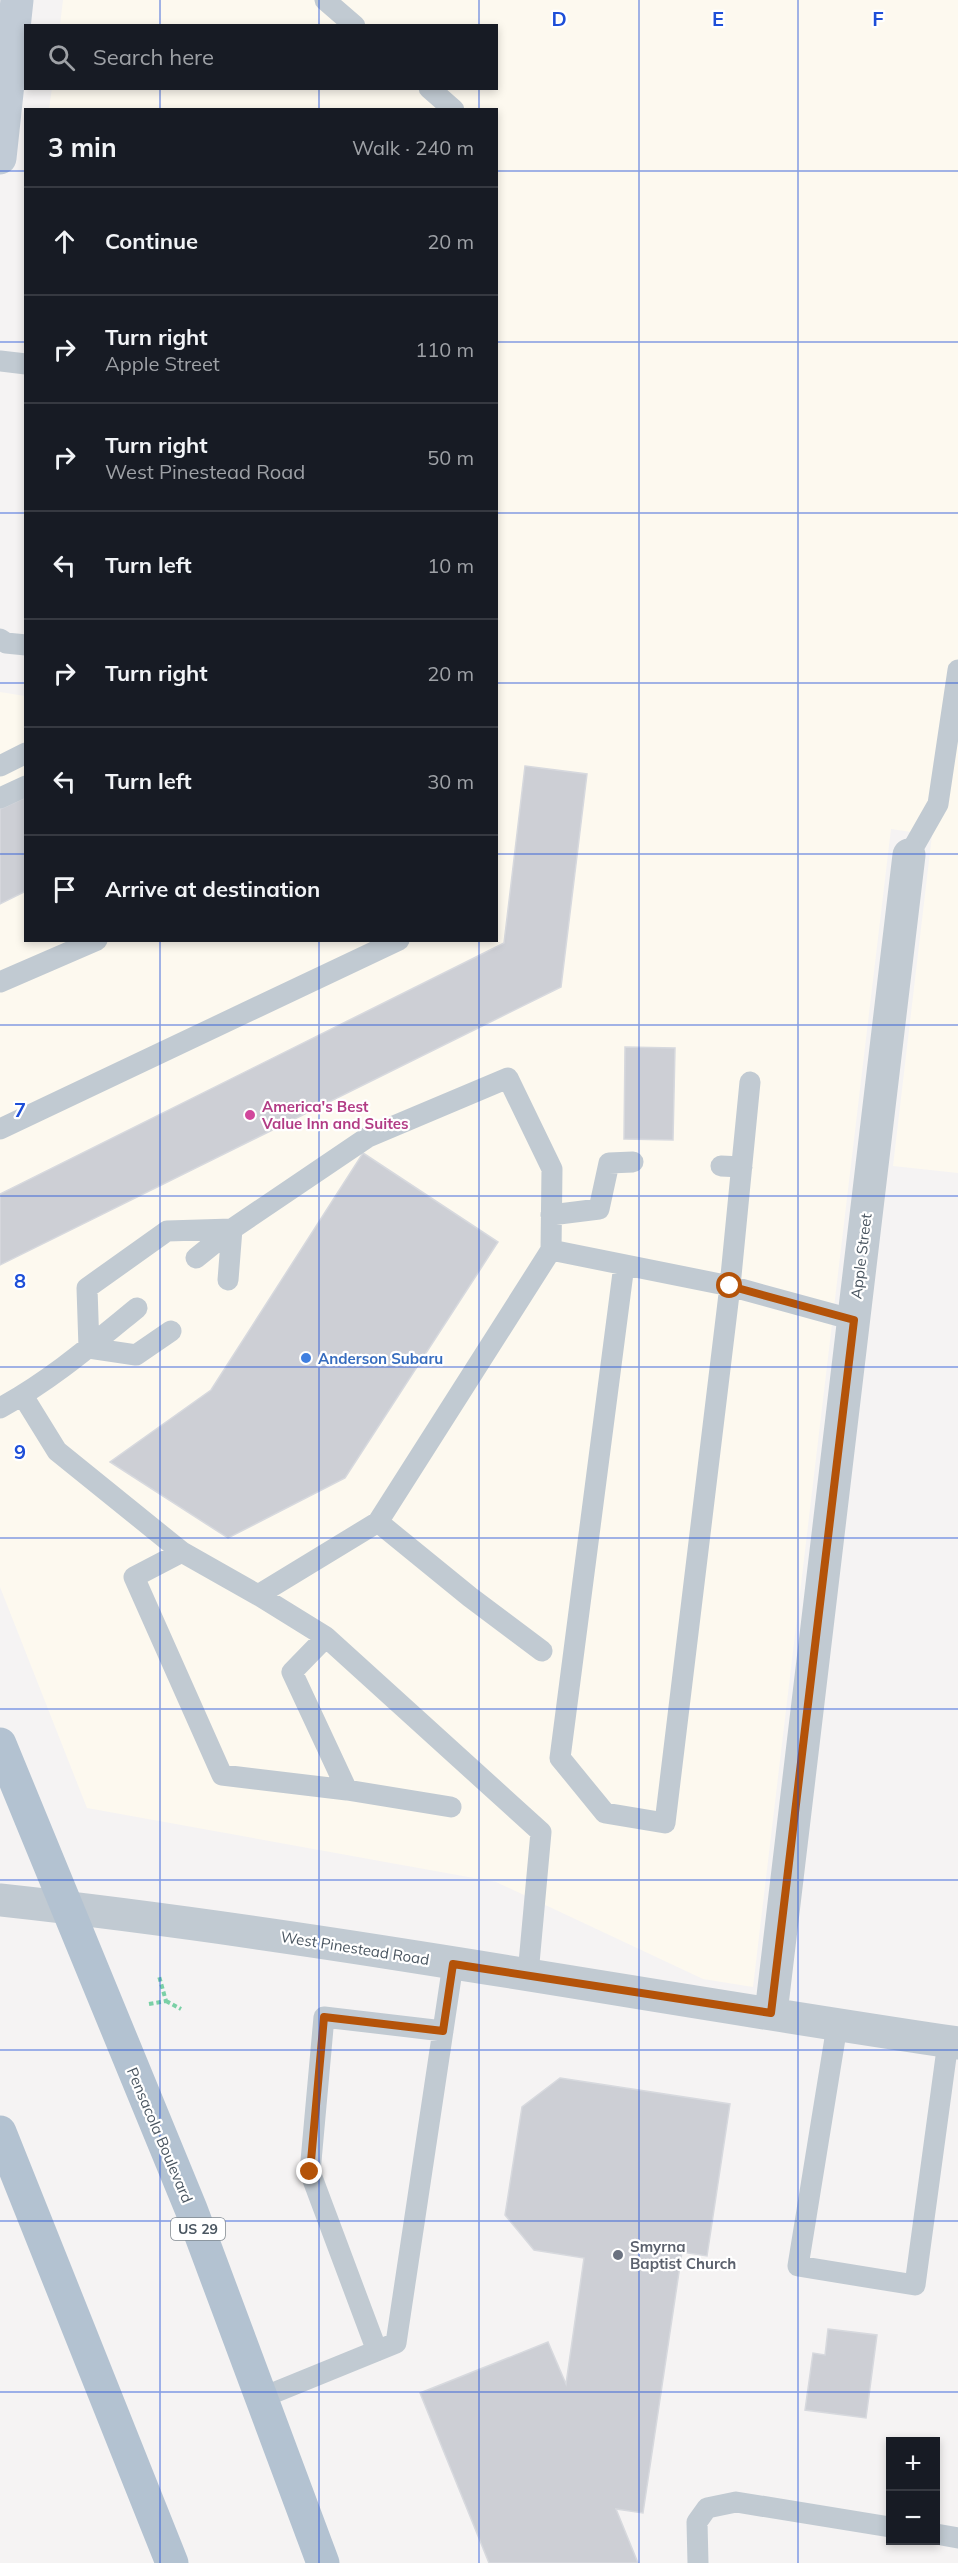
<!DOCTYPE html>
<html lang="en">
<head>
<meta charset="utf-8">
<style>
	:root { --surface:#171b24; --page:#242831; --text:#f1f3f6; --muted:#9ea1a6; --line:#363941 }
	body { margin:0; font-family:Mulish,sans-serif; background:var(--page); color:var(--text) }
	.controls { position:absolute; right:18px; bottom:18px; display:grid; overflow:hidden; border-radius:0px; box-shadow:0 3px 9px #0003 }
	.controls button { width:54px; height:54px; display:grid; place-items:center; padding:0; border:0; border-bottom:2px solid var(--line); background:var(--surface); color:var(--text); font:30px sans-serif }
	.stop { position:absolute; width:18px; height:18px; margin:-14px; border:4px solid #b45309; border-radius:50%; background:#fff }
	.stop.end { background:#b45309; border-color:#fff; box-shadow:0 2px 6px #0008 }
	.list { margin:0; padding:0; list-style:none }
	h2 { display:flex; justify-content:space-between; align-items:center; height:78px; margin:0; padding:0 24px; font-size:26px }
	h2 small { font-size:20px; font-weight:400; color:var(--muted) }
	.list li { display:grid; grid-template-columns:39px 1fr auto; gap:18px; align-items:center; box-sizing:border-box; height:108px; padding:0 24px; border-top:2px solid var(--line) }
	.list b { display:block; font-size:22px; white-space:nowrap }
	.list p { margin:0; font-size:20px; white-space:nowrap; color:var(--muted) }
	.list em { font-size:20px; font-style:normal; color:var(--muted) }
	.icon { flex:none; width:33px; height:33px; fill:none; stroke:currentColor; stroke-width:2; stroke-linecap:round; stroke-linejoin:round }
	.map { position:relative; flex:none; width:958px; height:2563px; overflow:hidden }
	.search { position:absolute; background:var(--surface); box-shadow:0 3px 9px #0003; left:24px; top:24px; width:474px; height:66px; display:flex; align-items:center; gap:15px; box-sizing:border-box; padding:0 21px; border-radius:0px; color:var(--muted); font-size:22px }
	.panel { position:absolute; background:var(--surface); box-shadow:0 3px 9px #0003; left:24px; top:108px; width:474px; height:834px; border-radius:0px }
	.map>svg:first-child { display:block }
	.commercial { fill:#fdf9ef }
	.building { fill:#cdcfd5; stroke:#d7d9de; stroke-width:1.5 }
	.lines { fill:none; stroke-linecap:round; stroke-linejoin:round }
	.path { stroke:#7ad0a6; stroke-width:4; stroke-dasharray:4.5 3; stroke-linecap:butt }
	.lane { stroke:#c1cad2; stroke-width:21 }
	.street { stroke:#c1cad2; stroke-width:33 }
	.secondary { stroke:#c1cbd6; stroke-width:33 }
	.primary { stroke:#b3c2d1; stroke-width:33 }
	.route { stroke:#b45309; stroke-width:8 }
	.grid { fill:none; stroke:#1d4ed8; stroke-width:1.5; stroke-opacity:0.55 }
	.hotel-dot { fill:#d1479c; stroke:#fff; stroke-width:2 }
	.shop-dot { fill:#3f7fe0; stroke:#fff; stroke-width:2 }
	.worship-dot { fill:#6b7280; stroke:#fff; stroke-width:2 }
	.labels { text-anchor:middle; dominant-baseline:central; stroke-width:4.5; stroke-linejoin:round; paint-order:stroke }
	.shield { fill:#fff; stroke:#808990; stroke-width:1.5 }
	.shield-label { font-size:14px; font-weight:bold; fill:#4a5661 }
	.hotel-label { font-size:15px; font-weight:bold; fill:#b23c85; stroke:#fff; text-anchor:start }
	.street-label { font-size:15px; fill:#4a5661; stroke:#fff }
	.shop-label { font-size:15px; font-weight:bold; fill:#366cbe; stroke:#fff; text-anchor:start }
	.worship-label { font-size:15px; font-weight:bold; fill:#5b616d; stroke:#fff; text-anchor:start }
	.grid-label { font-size:20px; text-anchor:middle; font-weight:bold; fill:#1d4ed8; stroke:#fff; stroke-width:4.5; stroke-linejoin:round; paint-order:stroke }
</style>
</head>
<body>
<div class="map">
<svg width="958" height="2563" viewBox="0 0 958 2563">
	<rect width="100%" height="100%" fill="#f5f3f3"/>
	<path class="commercial" d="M 63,0 L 958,0 L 958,1173 L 893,1166 L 932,835 L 891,829 L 753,1987 L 703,1979 L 496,1882 L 87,1808 L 0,1587 L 0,692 L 25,696 L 26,940 L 496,940 L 496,110 L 49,109 L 52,88 L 496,88 L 496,26 L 60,25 Z"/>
	<path class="building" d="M 525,766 L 587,774 L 561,987 L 0,1265 L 0,1194 L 504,943 Z
		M 26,797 L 26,891 L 0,904 L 0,809 Z
		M 625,1047 L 675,1048 L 673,1140 L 624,1139 Z
		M 363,1153 L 498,1242 L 345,1478 L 228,1538 L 110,1462 L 211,1390 Z
		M 560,2078 L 730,2104 L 707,2256 L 682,2252 L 643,2513 L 616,2509 L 638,2563 L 489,2563 L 420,2393 L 548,2342 L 566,2384 L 584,2258 L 534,2250 L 505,2215 L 522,2107 Z
		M 828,2329 L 877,2335 L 866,2418 L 805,2410 L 813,2353 L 825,2355 Z"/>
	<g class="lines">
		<path class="path" d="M 166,2001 L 181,2009
			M 149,2004 L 166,2001 L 159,1976"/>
		<path class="lane" d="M 325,0 L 355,26
			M 429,88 L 454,110
			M 0,361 L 26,364
			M 0,639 L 6,643 L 26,645
			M 0,766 L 26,753
			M 0,798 L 26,786
			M 909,855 L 938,804 L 958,670
			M 0,982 L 97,940
			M 0,1129 L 399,940
			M 721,1166 L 742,1167
			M 551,1215 L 599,1209 L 609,1163 L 633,1162
			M 551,1250 L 730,1286 L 854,1320
			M 196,1258 L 232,1229 L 368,1137 L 508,1078 L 552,1169 L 551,1250 L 378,1522 L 258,1595
			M 624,1265 L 560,1758 L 605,1813 L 665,1823 L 730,1286 L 750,1082
			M 228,1280 L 232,1229
			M 89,1348 L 87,1288 L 167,1231 L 232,1229
			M 89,1348 L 136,1355 L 171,1331
			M 23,1396 L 57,1451 L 182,1552 L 258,1595 L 326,1637 L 292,1672 L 347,1790
			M 0,1408 C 50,1381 93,1344 137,1308
			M 378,1522 L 470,1597 L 542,1651
			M 182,1552 L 134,1577 L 222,1775 L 347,1790 L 451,1807
			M 326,1637 L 541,1832 L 528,1974
			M 837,2026 L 798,2266 L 915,2285 L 948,2042
			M 377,2351 L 310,2172 L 324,2017 L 443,2031
			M 261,2398 L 396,2343 L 453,1964
			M 936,2534 L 958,2538
			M 698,2563 L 697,2522 L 707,2508 L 736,2502 L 890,2527"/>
		<path class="street" d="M 0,1900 C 321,1935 639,1996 958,2043
			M 771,2013 L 909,855"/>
		<path class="secondary" d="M 0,158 L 17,0"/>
		<path class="primary" d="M 0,1744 L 191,2209 L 323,2563
			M 0,2132 L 172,2563"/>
	</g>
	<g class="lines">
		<path class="route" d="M 310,2172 L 324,2017 L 443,2031 L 453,1964 L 771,2013 L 854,1320 L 730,1286"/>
	</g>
	<path class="grid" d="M 160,0 L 160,26M 319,0 L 319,26M 479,0 L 479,26M 639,0 L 639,2563M 798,0 L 798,2563M 160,88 L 160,110M 319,88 L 319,110M 479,88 L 479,110M 0,171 L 26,171M 496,171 L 958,171M 0,342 L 26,342M 496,342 L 958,342M 0,513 L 26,513M 496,513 L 958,513M 0,683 L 26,683M 496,683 L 958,683M 0,854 L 26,854M 496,854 L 958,854M 160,940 L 160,2563M 319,940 L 319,2563M 479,940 L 479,2563M 0,1025 L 958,1025M 0,1196 L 958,1196M 0,1367 L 958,1367M 0,1538 L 958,1538M 0,1709 L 958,1709M 0,1880 L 958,1880M 0,2050 L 958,2050M 0,2221 L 958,2221M 0,2392 L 958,2392"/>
	<circle class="hotel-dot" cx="250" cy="1115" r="6"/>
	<circle class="shop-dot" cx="306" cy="1358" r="6"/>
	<circle class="worship-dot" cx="618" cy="2255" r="6"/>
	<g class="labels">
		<rect class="shield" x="171" y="2218" width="54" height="22" rx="4.5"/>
		<g class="shield-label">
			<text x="198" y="2229">US 29</text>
		</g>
		<g class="hotel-label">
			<text x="262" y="1106">America's Best<tspan x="262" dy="17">Value Inn and Suites</tspan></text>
		</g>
		<g class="street-label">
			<text transform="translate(861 1256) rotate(-83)">Apple Street</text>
			<text transform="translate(355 1948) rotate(9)">West Pinestead Road</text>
			<text transform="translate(160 2135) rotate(67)">Pensacola Boulevard</text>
		</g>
		<g class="shop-label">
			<text x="318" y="1358">Anderson Subaru</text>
		</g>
		<g class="worship-label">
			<text x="630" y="2246">Smyrna<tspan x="630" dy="17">Baptist Church</tspan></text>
		</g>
	</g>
	<g class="grid-label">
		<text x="559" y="26">D</text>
		<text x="718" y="26">E</text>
		<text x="878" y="26">F</text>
		<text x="20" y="1117">7</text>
		<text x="20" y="1288">8</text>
		<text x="20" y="1459">9</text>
	</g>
</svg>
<div class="controls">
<button>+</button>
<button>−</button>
</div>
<div class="stop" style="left:730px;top:1286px"></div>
<div class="stop end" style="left:310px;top:2172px"></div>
<div class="search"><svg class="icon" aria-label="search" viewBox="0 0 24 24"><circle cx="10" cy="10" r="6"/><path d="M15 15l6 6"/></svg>Search here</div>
<section class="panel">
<h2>3 min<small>Walk · 240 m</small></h2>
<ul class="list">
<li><svg class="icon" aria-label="ahead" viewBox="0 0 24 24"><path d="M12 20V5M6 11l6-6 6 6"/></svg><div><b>Continue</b></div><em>20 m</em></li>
<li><svg class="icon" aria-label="right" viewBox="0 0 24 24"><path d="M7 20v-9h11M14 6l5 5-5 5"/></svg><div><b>Turn right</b><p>Apple Street</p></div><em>110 m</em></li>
<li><svg class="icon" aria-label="right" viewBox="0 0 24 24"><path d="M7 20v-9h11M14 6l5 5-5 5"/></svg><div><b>Turn right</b><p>West Pinestead Road</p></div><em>50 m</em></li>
<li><svg class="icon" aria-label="left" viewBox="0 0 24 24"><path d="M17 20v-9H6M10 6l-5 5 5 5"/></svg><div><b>Turn left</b></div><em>10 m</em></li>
<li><svg class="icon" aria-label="right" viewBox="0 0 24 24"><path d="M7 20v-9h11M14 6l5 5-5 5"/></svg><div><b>Turn right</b></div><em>20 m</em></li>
<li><svg class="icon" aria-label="left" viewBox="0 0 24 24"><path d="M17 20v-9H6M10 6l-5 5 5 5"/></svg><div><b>Turn left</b></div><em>30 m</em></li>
<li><svg class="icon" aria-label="arrive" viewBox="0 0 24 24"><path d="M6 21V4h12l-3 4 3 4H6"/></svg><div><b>Arrive at destination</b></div></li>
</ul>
</section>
</div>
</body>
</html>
